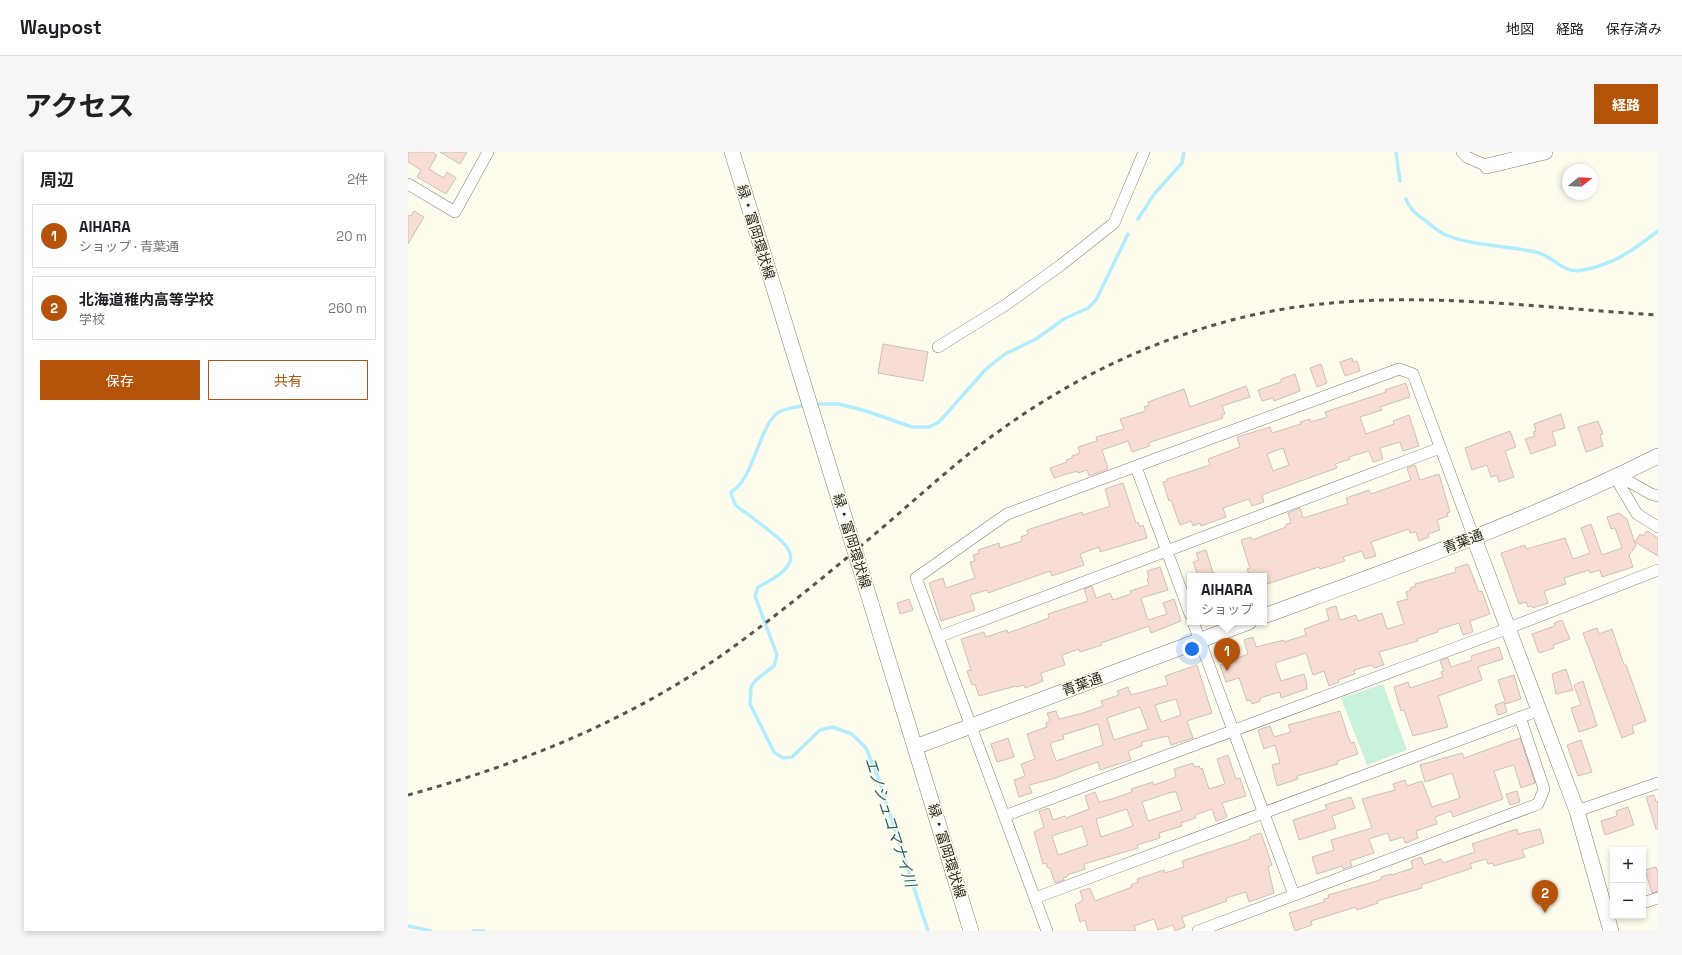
<!DOCTYPE html>
<html lang="ja">
<head>
<meta charset="utf-8">
<style>
	:root { --surface:#fff; --page:#f6f6f6; --text:#202124; --muted:#757577; --line:#e0e0e0; --accent:#b45309 }
	body { margin:0; font-family:"Space Grotesk","Noto Sans JP",sans-serif; background:var(--page); color:var(--text) }
	.controls { position:absolute; right:12px; bottom:12px; display:grid; overflow:hidden; border-radius:0px; box-shadow:0 2px 6px #0003 }
	.controls button { width:36px; height:36px; display:grid; place-items:center; padding:0; border:0; border-bottom:1px solid var(--line); background:var(--surface); color:var(--text); font:20px sans-serif }
	.compass { position:absolute; left:1154px; top:12px; width:36px; height:36px; border-radius:50%; background:var(--surface); box-shadow:0 2px 6px #0003; rotate:72deg }
	.you { position:absolute; left:784px; top:497px; width:14px; height:14px; margin:-10px; border:3px solid #fff; border-radius:50%; background:#1a73e8; box-shadow:0 0 0 6px #1a73e833 }
	.badge { display:grid; place-items:center; width:26px; height:26px; border-radius:50%; background:var(--accent); color:#fff; font-size:13px; font-weight:700 }
	.pin { position:absolute; translate:-50% -33px; filter:drop-shadow(0 1px 2px #0008) }
	.pin::after { content:''; position:absolute; top:21px; width:14px; height:12px; background:inherit; clip-path:polygon(0 0,100% 0,50% 100%) }
	.popup { position:absolute; left:779px; top:421px; width:80px; height:52px; box-sizing:border-box; display:grid; place-content:center; border-radius:0px; background:var(--surface); filter:drop-shadow(0 1px 3px #0005); font-size:13px; white-space:nowrap; color:var(--muted) }
	.popup b { font-size:15px; color:var(--text) }
	.popup::after { content:''; position:absolute; left:50%; top:100%; margin-left:-8px; border:8px solid transparent; border-top-color:var(--surface) }
	.list { margin:0; padding:0; list-style:none }
	h2 { display:flex; justify-content:space-between; align-items:center; height:52px; margin:0; padding:0 16px; font-size:17px }
	h2 small { font-size:13px; font-weight:400; color:var(--muted) }
	.list li { display:grid; grid-template-columns:26px 1fr auto; gap:12px; align-items:center; box-sizing:border-box; height:64px; margin:0 8px 8px; padding:0 8px; border:1px solid var(--line); border-radius:0px }
	.list b { display:block; font-size:15px; white-space:nowrap }
	.list p { margin:0; font-size:13px; white-space:nowrap; color:var(--muted) }
	.list em { font-size:13px; font-style:normal; color:var(--muted) }
	.actions { display:flex; gap:8px; padding:12px 16px }
	.actions a { flex:1; padding:9px 0; border:1px solid var(--accent); border-radius:0px; text-align:center; font-size:14px; color:var(--accent) }
	.actions .main { background:var(--accent); color:#fff }
	.map { position:relative; flex:none; width:1250px; height:779px; overflow:hidden; border-radius:0px }
	header { display:flex; align-items:center; gap:24px; box-sizing:border-box; height:56px; padding:0 20px; background:var(--surface); border-bottom:1px solid var(--line) }
	header strong { font-size:19px }
	nav { display:flex; gap:22px; margin-inline-start:auto; font-size:14px }
	.intro { display:flex; align-items:center; justify-content:space-between; box-sizing:border-box; height:96px; padding:0 24px }
	h1 { margin:0; font-size:28px }
	.button { padding:10px 18px; border-radius:0px; background:var(--accent); color:#fff; font-size:14px; font-weight:700 }
	main { display:flex; gap:24px; padding:0 24px }
	aside { flex:1; background:var(--surface); border-radius:0px; box-shadow:0 2px 6px #0003 }
	.map>svg:first-child { display:block }
	.green { fill:#c9f2dc }
	.lines { fill:none; stroke-linecap:round; stroke-linejoin:round }
	.stream { stroke:#b2edff; stroke-width:3.5 }
	.building { fill:#f7ddd3; stroke:#d1c0b9; fill-rule:evenodd }
	.street-casing { stroke:#807e6f; stroke-width:12 }
	.secondary-casing { stroke:#807e6f; stroke-width:16 }
	.street { stroke:#fff; stroke-width:11 }
	.secondary { stroke:#fff; stroke-width:15 }
	.rail { stroke:#57564e; stroke-width:3; stroke-dasharray:5 5; stroke-linecap:butt }
	.secondary-bridge-casing { stroke:#807e6f; stroke-width:16; stroke-linecap:butt }
	.secondary-bridge { stroke:#fff; stroke-width:15 }
	.labels { text-anchor:middle; dominant-baseline:central; stroke-width:3; stroke-linejoin:round; paint-order:stroke }
	.street-label { font-size:14px; fill:#282721; stroke:#fefcec }
	.water-label { font-size:15px; font-style:italic; fill:#225e6e; stroke:#fefcec }
</style>
</head>
<body>
<header>
<strong>Waypost</strong>
<nav><a>地図</a><a>経路</a><a>保存済み</a></nav>
</header>
<div class="intro"><h1>アクセス</h1><a class="button">経路</a></div>
<main>
<aside>
<h2>周辺<small>2件</small></h2>
<ul class="list">
<li><span class="badge">1</span><div><b>AIHARA</b><p>ショップ · 青葉通</p></div><em>20 m</em></li>
<li><span class="badge">2</span><div><b>北海道稚内高等学校</b><p>学校</p></div><em>260 m</em></li>
</ul>
<div class="actions"><a class="main">保存</a><a>共有</a></div>
</aside>
<div class="map">
<svg width="1250" height="779" viewBox="0 0 1250 779">
	<rect width="100%" height="100%" fill="#fefcec"/>
	<path class="green" d="M 975,532 L 999,598 L 959,613 L 933,546 Z"/>
	<g class="lines">
		<path class="stream" d="M 988,0 L 992,29
			M 998,47 C 1001,56 1010,64 1018,69 C 1024,74 1031,80 1038,83 C 1068,95 1101,93 1131,101 C 1149,107 1155,122 1175,118 C 1205,113 1227,97 1250,79
			M 730,67 L 747,41 L 774,11 L 776,0
			M 406,252 L 431,252 L 458,259 L 504,275 L 521,275 L 531,270 L 578,217 L 597,202 L 628,187 L 656,167 L 680,156 L 688,148 L 720,82
			M 398,253 C 390,255 380,256 373,259 C 351,269 347,327 323,340 C 324,343 325,348 327,352 C 330,356 337,360 341,363 C 377,392 409,406 350,435 L 347,444 L 369,503 L 366,514 L 348,528 L 343,535 L 342,552 L 366,600 L 375,606 L 384,605 L 412,578 L 424,575 L 444,582 L 458,596 L 470,625 L 520,779
			M 0,774 L 23,779
			M 65,779 L 76,779"/>
	</g>
	<path class="building" d="M 0,0 L 24,0 L 29,3 L 21,17 L 36,26 L 39,20 L 48,26 L 38,42 L 9,25 L 13,18 L 0,10 Z
		M 32,0 L 59,0 L 52,12 Z
		M 6,59 L 16,65 L 0,92 L 0,63 L 3,64 Z
		M 475,192 L 520,200 L 515,229 L 470,221 Z
		M 944,206 L 945,210 L 949,209 L 952,219 L 937,224 L 932,210 Z
		M 913,212 L 919,231 L 909,235 L 902,216 Z
		M 887,222 L 892,239 L 866,249 L 865,246 L 854,249 L 850,238 L 873,230 L 873,227 Z
		M 998,231 L 1002,245 L 972,255 L 974,258 L 952,265 L 958,282 L 986,272 L 985,269 L 1001,263 L 1011,294 L 995,299 L 992,290 L 972,296 L 975,307 L 965,310 L 961,299 L 941,305 L 942,307 L 927,312 L 929,316 L 854,343 L 856,350 L 844,354 L 841,347 L 815,356 L 818,365 L 793,374 L 792,371 L 785,374 L 783,369 L 772,373 L 763,348 L 761,349 L 755,330 L 759,329 L 759,327 L 802,313 L 800,307 L 832,295 L 829,285 L 862,275 L 864,281 L 893,272 L 892,270 L 902,267 L 903,270 L 919,265 L 917,260 L 978,240 L 977,238 ZM 875,296 L 881,313 L 865,319 L 859,302 Z
		M 838,234 L 842,245 L 814,254 L 817,262 L 814,263 L 815,266 L 740,291 L 742,294 L 724,300 L 720,289 L 694,298 L 700,317 L 681,324 L 679,318 L 670,321 L 669,319 L 646,326 L 642,316 L 659,310 L 658,308 L 664,306 L 664,304 L 672,301 L 670,295 L 689,289 L 688,285 L 716,277 L 712,267 L 738,259 L 736,255 L 741,253 L 740,250 L 776,237 L 782,255 Z
		M 1153,262 L 1157,276 L 1144,280 L 1148,293 L 1123,302 L 1117,287 L 1127,284 L 1125,280 L 1128,279 L 1126,272 Z
		M 1190,269 L 1195,282 L 1192,283 L 1195,294 L 1178,300 L 1170,275 Z
		M 1102,279 L 1108,295 L 1097,299 L 1106,325 L 1091,330 L 1089,323 L 1083,325 L 1079,313 L 1064,318 L 1057,296 Z
		M 1007,313 L 1012,328 L 1031,322 L 1042,360 L 1039,361 L 1040,364 L 1029,368 L 1032,378 L 1020,382 L 1021,385 L 1011,389 L 1008,380 L 1002,381 L 1001,377 L 963,390 L 968,404 L 957,407 L 954,399 L 935,405 L 937,409 L 912,417 L 911,415 L 856,433 L 856,424 L 842,424 L 839,417 L 842,416 L 833,388 L 843,385 L 844,388 L 878,375 L 878,372 L 883,371 L 880,361 L 892,356 L 895,366 L 940,352 L 938,346 L 961,338 L 963,342 L 1003,328 L 999,316 Z
		M 715,331 L 728,371 L 730,370 L 732,375 L 735,373 L 739,386 L 692,400 L 691,395 L 672,402 L 676,413 L 644,424 L 642,419 L 580,441 L 579,438 L 562,443 L 567,458 L 533,469 L 521,431 L 535,426 L 538,436 L 567,426 L 562,410 L 567,409 L 565,403 L 571,401 L 570,398 L 591,391 L 592,396 L 614,389 L 613,385 L 620,382 L 619,378 L 674,360 L 675,363 L 702,354 L 697,337 Z
		M 1211,361 L 1219,367 L 1228,394 L 1221,403 L 1225,415 L 1194,425 L 1192,418 L 1182,421 L 1181,418 L 1156,426 L 1158,432 L 1136,439 L 1140,451 L 1125,456 L 1124,454 L 1120,455 L 1118,450 L 1111,452 L 1093,401 L 1117,393 L 1118,397 L 1157,386 L 1165,407 L 1182,401 L 1173,376 L 1183,372 L 1194,403 L 1214,396 L 1207,376 L 1203,377 L 1199,365 Z
		M 1239,379 L 1250,386 L 1250,404 L 1227,390 L 1232,382 L 1235,384 Z
		M 798,398 L 806,424 L 790,424 L 785,410 L 791,408 L 788,401 Z
		M 1060,412 L 1071,440 L 1074,439 L 1082,462 L 1062,469 L 1065,480 L 1055,483 L 1051,471 L 1029,478 L 1030,480 L 1009,487 L 1010,489 L 971,500 L 976,513 L 966,516 L 964,513 L 946,518 L 947,522 L 930,528 L 931,530 L 921,534 L 916,519 L 905,523 L 898,501 L 867,511 L 873,529 L 896,522 L 899,533 L 898,533 L 899,537 L 873,546 L 872,540 L 852,546 L 852,549 L 844,552 L 842,548 L 839,549 L 831,526 L 818,530 L 812,513 L 840,502 L 836,488 L 845,485 L 848,495 L 876,488 L 876,490 L 898,483 L 896,477 L 921,468 L 918,457 L 928,454 L 932,468 L 948,463 L 950,469 L 974,461 L 979,477 L 996,472 L 989,450 L 1000,447 L 998,440 L 1003,438 L 1002,436 L 1008,434 L 1007,432 L 1048,420 L 1047,416 Z
		M 752,415 L 760,438 L 733,446 L 740,468 L 759,462 L 755,451 L 766,447 L 773,469 L 743,481 L 741,474 L 693,491 L 694,493 L 672,500 L 671,497 L 654,503 L 657,513 L 633,521 L 635,529 L 617,536 L 616,533 L 609,535 L 608,534 L 571,544 L 567,532 L 564,533 L 559,519 L 563,518 L 553,487 L 576,480 L 578,485 L 599,478 L 600,481 L 641,466 L 640,462 L 680,449 L 676,437 L 684,434 L 688,446 L 702,441 L 705,448 L 723,442 L 722,439 L 741,433 L 739,427 L 741,426 L 739,419 Z
		M 501,447 L 505,458 L 492,462 L 489,451 Z
		M 1154,468 L 1162,487 L 1145,493 L 1146,496 L 1131,501 L 1124,482 L 1147,474 L 1146,471 Z
		M 1189,476 L 1191,482 L 1204,477 L 1216,513 L 1218,513 L 1238,569 L 1224,574 L 1226,581 L 1214,586 L 1175,481 Z
		M 1091,495 L 1095,507 L 1070,515 L 1074,528 L 1030,544 L 1040,575 L 1005,584 L 996,558 L 993,559 L 986,535 L 1000,530 L 1002,536 L 1035,525 L 1033,520 L 1036,519 L 1032,509 L 1040,506 L 1043,515 L 1064,508 L 1063,504 Z
		M 789,513 L 804,561 L 779,569 L 785,586 L 763,593 L 760,584 L 734,590 L 734,594 L 720,599 L 723,608 L 692,618 L 690,610 L 667,618 L 648,626 L 621,633 L 624,641 L 611,645 L 606,628 L 617,624 L 613,612 L 627,607 L 619,582 L 639,575 L 638,571 L 642,569 L 639,561 L 648,559 L 651,567 L 675,561 L 695,554 L 693,549 L 711,543 L 709,539 L 720,535 L 723,543 L 760,533 L 757,524 ZM 768,547 L 773,563 L 753,570 L 747,553 ZM 732,555 L 740,577 L 706,588 L 699,566 ZM 690,572 L 695,593 L 648,609 L 642,591 L 656,587 L 655,583 Z
		M 1158,517 L 1165,538 L 1148,542 L 1144,522 Z
		M 1106,523 L 1113,547 L 1098,552 L 1090,528 Z
		M 1175,529 L 1189,574 L 1171,580 L 1163,556 L 1173,553 L 1166,533 Z
		M 1096,550 L 1099,560 L 1090,563 L 1087,553 Z
		M 932,559 L 940,584 L 943,591 L 946,590 L 950,602 L 929,609 L 930,612 L 889,624 L 890,627 L 869,634 L 864,613 L 872,611 L 867,593 L 856,597 L 850,578 L 862,574 L 866,585 L 883,580 L 880,573 Z
		M 600,586 L 606,605 L 589,610 L 583,592 Z
		M 1112,586 L 1127,631 L 1113,636 L 1106,613 L 1086,619 L 1095,647 L 1045,665 L 1043,659 L 1027,665 L 1029,672 L 1008,679 L 1010,686 L 997,691 L 995,685 L 982,689 L 980,681 L 961,687 L 966,701 L 942,709 L 944,714 L 935,717 L 934,714 L 909,722 L 904,705 L 926,698 L 923,688 L 964,676 L 954,647 L 987,638 L 985,632 L 997,628 L 999,634 L 1014,629 L 1024,655 L 1052,646 L 1044,621 L 1017,630 L 1012,613 L 1054,601 L 1056,606 Z
		M 1173,588 L 1184,620 L 1170,624 L 1159,593 Z
		M 820,603 L 828,627 L 832,626 L 838,644 L 814,651 L 819,665 L 808,669 L 804,657 L 787,663 L 788,666 L 773,671 L 774,674 L 751,681 L 752,686 L 729,693 L 730,696 L 676,712 L 677,717 L 659,723 L 659,725 L 655,726 L 656,728 L 647,731 L 642,716 L 640,716 L 638,711 L 635,712 L 626,680 L 636,675 L 631,659 L 641,656 L 645,668 L 657,664 L 658,666 L 681,657 L 677,644 L 687,640 L 691,650 L 704,647 L 724,640 L 723,637 L 745,630 L 746,633 L 768,625 L 766,617 L 785,611 L 786,615 L 791,614 L 792,617 L 794,616 L 801,637 L 817,632 L 809,607 ZM 764,640 L 768,640 L 774,658 L 740,669 L 734,650 ZM 719,657 L 725,674 L 693,685 L 688,667 ZM 674,674 L 680,693 L 650,703 L 644,684 Z
		M 1109,639 L 1112,650 L 1102,653 L 1098,642 Z
		M 1246,643 L 1248,650 L 1250,649 L 1250,677 L 1248,677 L 1238,645 Z
		M 943,645 L 947,656 L 924,664 L 928,676 L 891,688 L 885,668 L 919,657 L 917,653 Z
		M 1220,655 L 1226,673 L 1197,683 L 1193,669 L 1209,664 L 1208,659 Z
		M 1109,677 L 1110,682 L 1132,677 L 1136,691 L 1114,698 L 1117,705 L 1086,714 L 1085,711 L 1080,712 L 1078,707 L 1062,712 L 1064,716 L 1013,733 L 1014,736 L 969,749 L 970,751 L 949,758 L 948,755 L 903,769 L 904,773 L 887,779 L 881,761 L 916,750 L 916,747 L 921,746 L 920,743 L 969,729 L 973,727 L 973,725 L 983,722 L 984,723 L 1005,716 L 1003,709 L 1013,705 L 1016,713 L 1033,707 L 1035,711 L 1067,700 L 1064,692 Z
		M 853,681 L 864,713 L 860,715 L 866,741 L 841,750 L 838,740 L 818,746 L 819,749 L 774,765 L 777,775 L 767,779 L 765,773 L 750,778 L 746,767 L 726,774 L 728,779 L 680,779 L 677,768 L 672,770 L 667,753 L 675,748 L 672,739 L 682,736 L 687,749 L 724,735 L 723,733 L 730,730 L 729,727 L 756,718 L 757,721 L 776,715 L 774,709 L 842,687 L 841,685 Z
		M 1248,715 L 1250,720 L 1250,739 L 1244,741 L 1237,718 Z"/>
	<g class="lines">
		<g class="street-casing">
			<path id="street" d="M 1054,0 L 1059,5 L 1079,14
				M 0,32 L 47,60 L 80,0
				M 530,195 L 596,154 L 653,113 L 706,71 L 736,0
				M 728,315 L 782,462
				M 1211,324 L 1243,342 L 1250,344
				M 1207,325 L 1229,362 L 1250,375
				M 785,470 L 886,743
				M 530,485 L 1032,296
				M 1169,659 L 1250,631
				M 596,664 L 1101,476 L 1250,418
				M 627,746 L 1132,558
				M 1235,751 L 1250,746
				M 639,779 L 508,426 L 599,362 L 991,217 L 1005,222 L 1066,386
				M 790,779 L 1130,652 L 1136,637 L 1112,565"/>
		</g>
		<g class="secondary-casing">
			<path id="secondary" d="M 324,0 L 357,107
				M 1079,14 L 1137,0
				M 1066,386 L 1169,659 L 1203,779
				M 454,422 L 563,779
				M 856,464 C 989,415 1123,368 1250,304
				M 507,595 L 841,470"/>
		</g>
		<use href="#street" class="street"/>
		<use href="#secondary" class="secondary"/>
		<path class="rail" d="M 0,643 C 117,611 230,565 328,493 C 381,454 431,413 481,370 C 518,338 554,305 594,277 C 658,231 730,195 806,173 C 954,129 1099,154 1250,163"/>
		<g class="secondary-bridge-casing">
			<path id="secondary-bridge" d="M 357,107 L 454,422"/>
		</g>
		<use href="#secondary-bridge" class="secondary-bridge"/>
	</g>
	<g class="labels">
		<g class="street-label">
			<text transform="translate(348 80) rotate(73)">緑・富岡環状線</text>
			<text transform="translate(444 389) rotate(73)">緑・富岡環状線</text>
			<text transform="translate(1055 389) rotate(-21)">青葉通</text>
			<text transform="translate(674 532) rotate(-20)">青葉通</text>
			<text transform="translate(539 699) rotate(73)">緑・富岡環状線</text>
		</g>
		<g class="water-label">
			<text transform="translate(483 670) rotate(72)">エノシュコマナイ川</text>
		</g>
	</g>
</svg>
<div class="controls">
<button>+</button>
<button>−</button>
</div>
<svg class="compass" viewBox="-18 -18 36 36"><path d="M0-13l5 13h-10z" fill="#e53935"/><path d="M0 13l5-13h-10z" fill="#757577"/></svg>
<div class="you"></div>
<div class="pin badge" style="left:819px;top:519px">1</div>
<div class="popup"><b>AIHARA</b>ショップ</div>
<div class="pin badge" style="left:1137px;top:761px">2</div>
</div>
</main>
</body>
</html>
